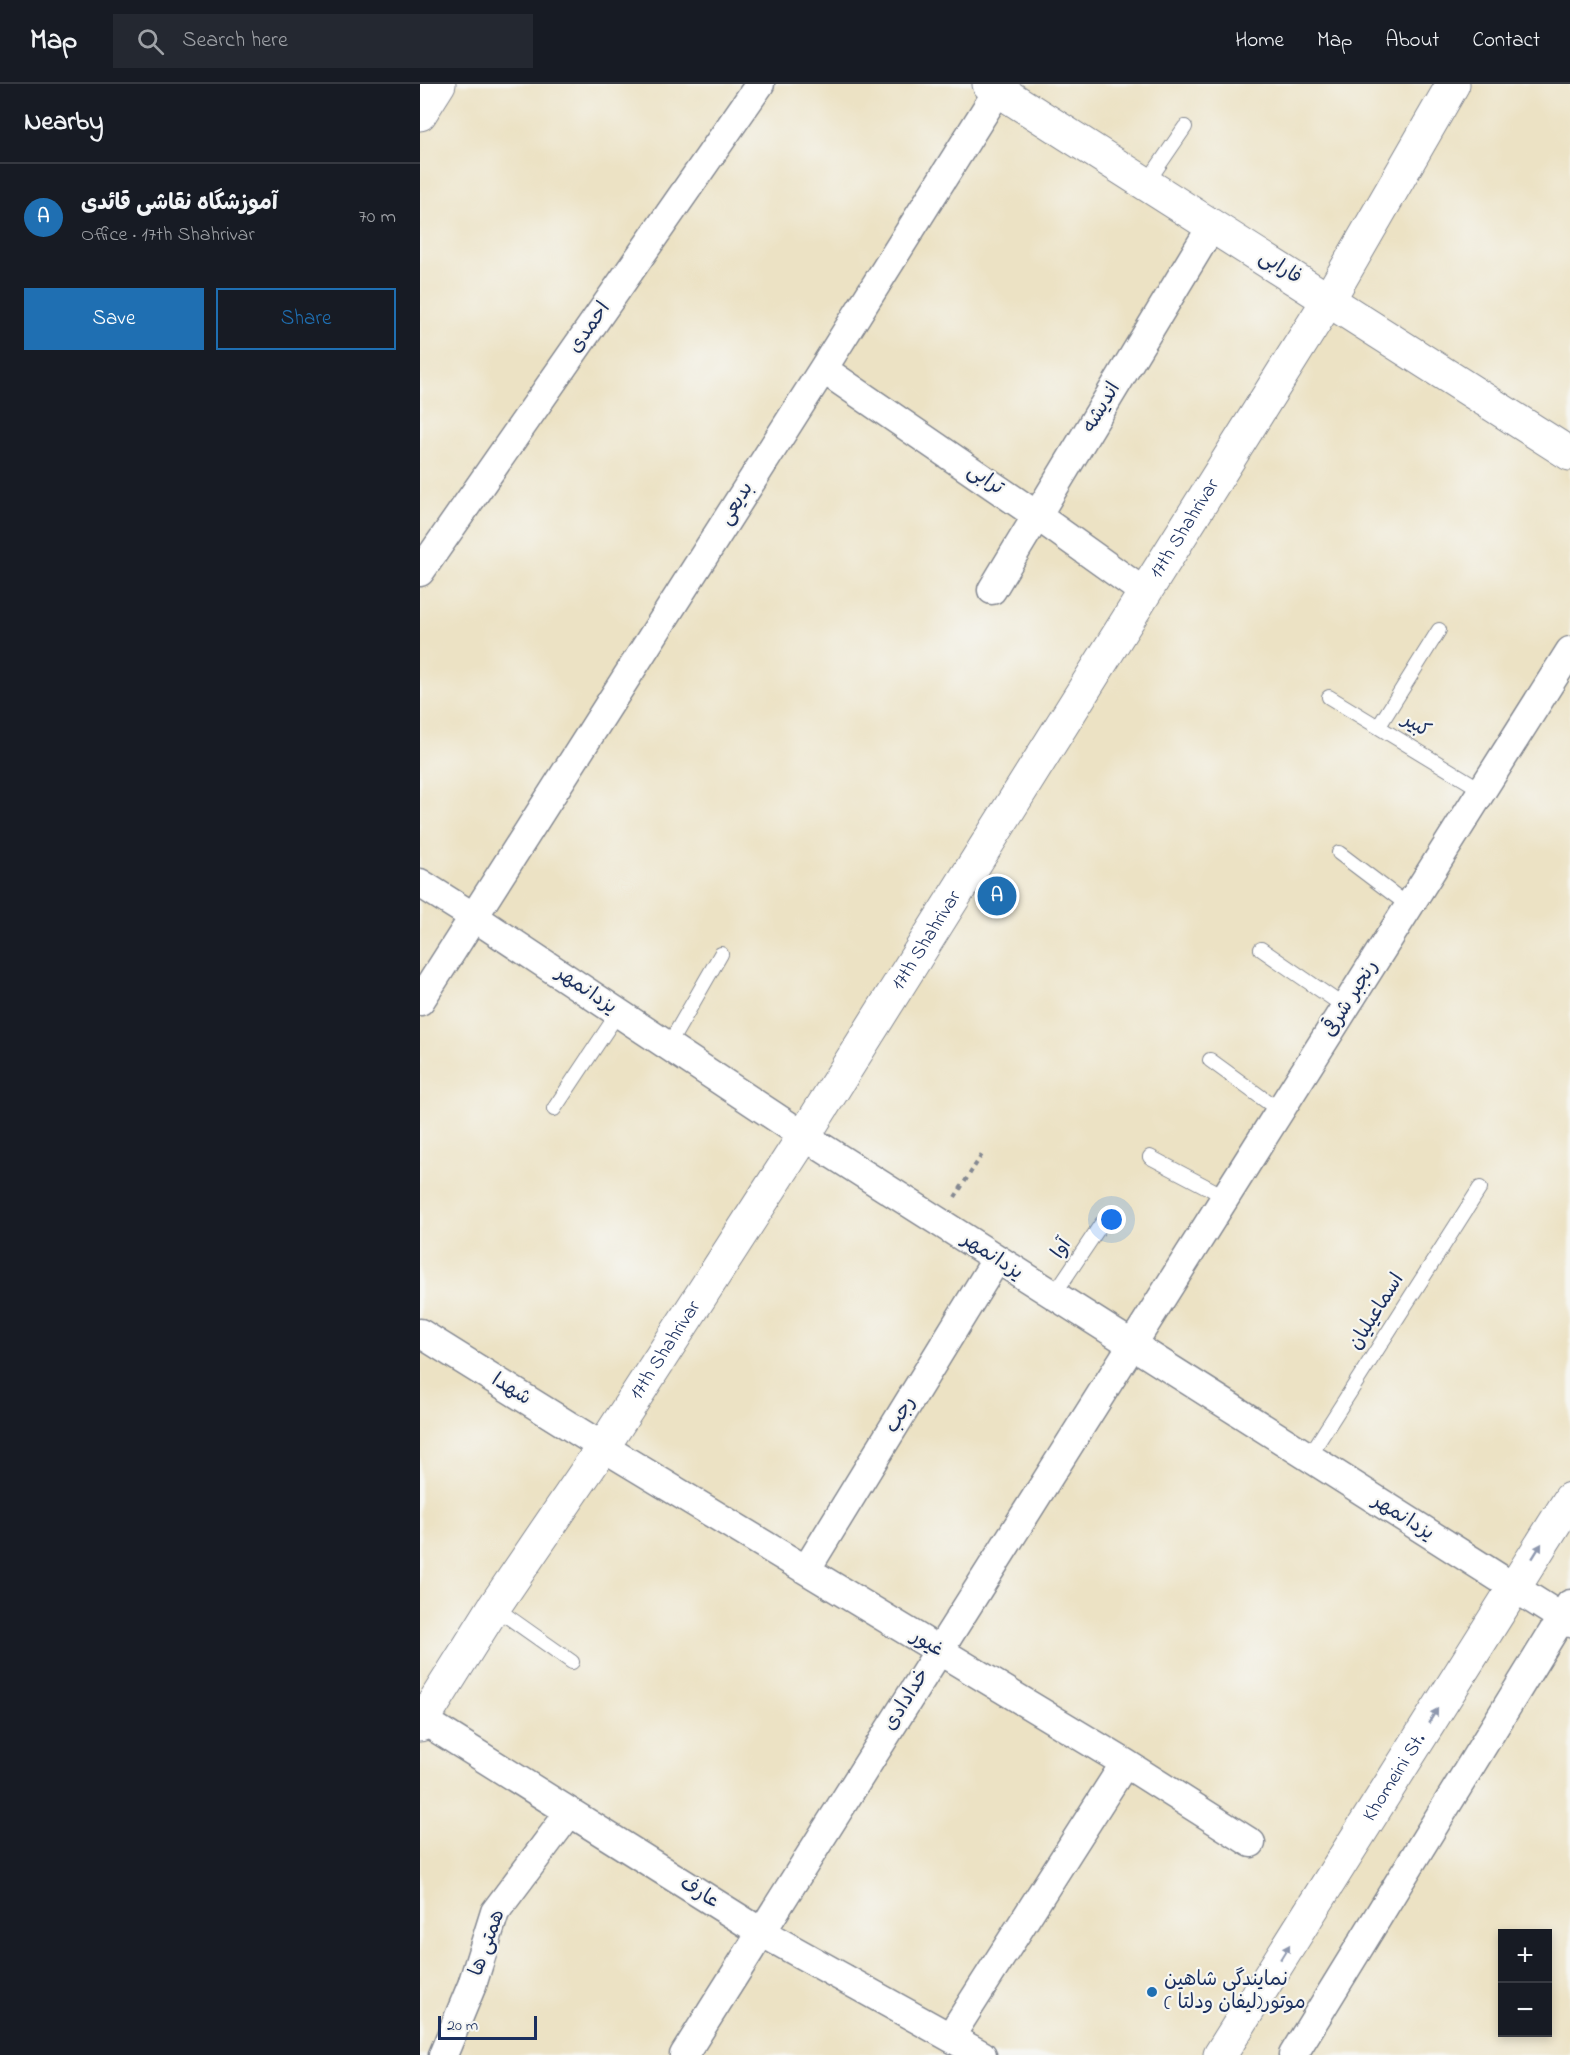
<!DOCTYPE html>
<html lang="en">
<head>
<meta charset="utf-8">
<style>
	:root { --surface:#171b24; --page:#242831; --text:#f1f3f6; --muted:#9ea1a6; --line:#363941; --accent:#1f6fb2 }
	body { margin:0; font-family:"Indie Flower","Playpen Sans Arabic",sans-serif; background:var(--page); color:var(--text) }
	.controls { position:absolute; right:18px; bottom:18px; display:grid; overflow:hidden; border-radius:0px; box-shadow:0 3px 9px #0003 }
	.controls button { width:54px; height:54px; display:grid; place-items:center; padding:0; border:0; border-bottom:2px solid var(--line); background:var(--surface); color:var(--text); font:30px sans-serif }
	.scale { position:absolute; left:18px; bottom:15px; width:99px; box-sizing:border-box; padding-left:6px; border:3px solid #1b2f5e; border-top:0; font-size:16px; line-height:21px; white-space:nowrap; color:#1b2f5e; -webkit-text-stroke:4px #f6f6f2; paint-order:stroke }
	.you { position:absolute; left:692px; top:1136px; width:21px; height:21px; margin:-15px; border:4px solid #fff; border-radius:50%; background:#1a73e8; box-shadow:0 0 0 9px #1a73e833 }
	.badge { display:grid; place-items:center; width:39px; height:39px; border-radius:50%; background:var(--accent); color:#fff; font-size:20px; font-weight:700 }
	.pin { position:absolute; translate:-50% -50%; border:3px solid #fff; box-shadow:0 2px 6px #0006 }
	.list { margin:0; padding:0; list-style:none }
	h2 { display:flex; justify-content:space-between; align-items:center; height:78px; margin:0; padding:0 24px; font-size:26px }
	h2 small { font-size:20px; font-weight:400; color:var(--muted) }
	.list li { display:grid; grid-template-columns:39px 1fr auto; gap:18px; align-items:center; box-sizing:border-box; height:108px; padding:0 24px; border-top:2px solid var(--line) }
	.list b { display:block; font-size:22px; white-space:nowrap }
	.list p { margin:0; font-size:20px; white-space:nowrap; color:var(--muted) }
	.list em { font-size:20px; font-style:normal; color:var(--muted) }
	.actions { display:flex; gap:12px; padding:18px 24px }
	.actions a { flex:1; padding:14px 0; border:2px solid var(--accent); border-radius:0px; text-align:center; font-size:21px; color:var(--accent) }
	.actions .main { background:var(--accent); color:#fff }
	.icon { flex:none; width:33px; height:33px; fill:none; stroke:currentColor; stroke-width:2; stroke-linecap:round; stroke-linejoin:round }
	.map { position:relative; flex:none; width:1150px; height:1971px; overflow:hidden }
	header { display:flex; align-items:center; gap:36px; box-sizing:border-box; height:84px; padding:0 30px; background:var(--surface); border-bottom:2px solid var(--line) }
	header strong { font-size:28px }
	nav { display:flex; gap:33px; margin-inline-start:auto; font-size:21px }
	.search { width:420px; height:54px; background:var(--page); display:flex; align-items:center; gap:15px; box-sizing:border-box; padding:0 21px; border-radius:0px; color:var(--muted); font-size:22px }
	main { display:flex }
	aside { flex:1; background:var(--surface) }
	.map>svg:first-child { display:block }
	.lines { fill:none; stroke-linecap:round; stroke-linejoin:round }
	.service-casing { stroke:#848891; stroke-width:16 }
	.minor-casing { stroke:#848891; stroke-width:31 }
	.tertiary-casing { stroke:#848891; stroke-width:35 }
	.secondary-casing { stroke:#848891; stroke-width:35 }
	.path { stroke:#848891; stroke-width:4; stroke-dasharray:4.5 4.5; stroke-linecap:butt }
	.service { stroke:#fff; stroke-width:14 }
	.minor { stroke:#fff; stroke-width:28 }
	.tertiary { stroke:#fff; stroke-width:33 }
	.secondary { stroke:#fff; stroke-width:33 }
	.oneway { fill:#8d97ae }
	.poi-dot { fill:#1f6fb2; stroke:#f6f6f2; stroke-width:2 }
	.labels { text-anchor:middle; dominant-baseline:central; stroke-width:4.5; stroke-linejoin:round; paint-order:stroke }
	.street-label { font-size:20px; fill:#1b2f5e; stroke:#f6f6f2 }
	.poi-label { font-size:20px; fill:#1b2f5e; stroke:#f6f6f2; text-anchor:start }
</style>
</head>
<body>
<header>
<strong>Map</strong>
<div class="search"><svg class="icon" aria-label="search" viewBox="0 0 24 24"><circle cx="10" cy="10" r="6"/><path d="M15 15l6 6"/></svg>Search here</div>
<nav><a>Home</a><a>Map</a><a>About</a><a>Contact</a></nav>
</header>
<main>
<aside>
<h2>Nearby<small></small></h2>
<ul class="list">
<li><span class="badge">A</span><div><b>آموزشگاه نقاشی قائدی</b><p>Office · 17th Shahrivar</p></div><em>70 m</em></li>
</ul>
<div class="actions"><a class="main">Save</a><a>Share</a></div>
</aside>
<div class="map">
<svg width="1150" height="1971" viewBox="0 0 1150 1971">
	<rect width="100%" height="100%" fill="#f6f6f2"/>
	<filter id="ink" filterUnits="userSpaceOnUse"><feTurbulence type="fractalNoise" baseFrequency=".0167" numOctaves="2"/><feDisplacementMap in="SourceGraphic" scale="12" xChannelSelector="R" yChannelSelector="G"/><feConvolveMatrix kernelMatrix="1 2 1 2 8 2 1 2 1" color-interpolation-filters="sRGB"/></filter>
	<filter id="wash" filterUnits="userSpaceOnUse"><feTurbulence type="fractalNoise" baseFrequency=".008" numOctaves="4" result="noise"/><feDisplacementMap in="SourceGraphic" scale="24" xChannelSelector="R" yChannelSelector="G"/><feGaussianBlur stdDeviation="1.35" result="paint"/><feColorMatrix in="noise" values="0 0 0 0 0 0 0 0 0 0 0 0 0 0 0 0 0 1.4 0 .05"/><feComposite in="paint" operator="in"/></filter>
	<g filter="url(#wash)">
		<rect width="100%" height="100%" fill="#ece2c4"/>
	</g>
	<g filter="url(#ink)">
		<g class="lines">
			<g class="service-casing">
				<path id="service" d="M 726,100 L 765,43
					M 909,613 L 1062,706
					M 959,642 L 1019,546
					M 919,769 L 989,822
					M 841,865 L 925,923
					M 248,962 L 301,870
					M 790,976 L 860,1027
					M 134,1025 L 198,929
					M 730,1073 L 806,1113
					M 633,1212 L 682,1139
					M 888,1374 L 1060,1104
					M 74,1523 L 152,1578"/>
			</g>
			<g class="minor-casing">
				<path id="minor" d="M 403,285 L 616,431 L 725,509
					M 0,488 L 340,0
					M 572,506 L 792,142
					M 0,799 L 54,833 L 384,1052 L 1150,1539
					M 0,917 L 403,285 L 582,0
					M 0,1249 L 183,1363 L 705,1679 L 831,1759
					M 386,1486 L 576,1176
					M 0,1634 L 341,1848 L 562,1971
					M 530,1953 L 705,1679
					M 23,1971 L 52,1901 L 75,1828 L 150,1728
					M 264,1971 L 1150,567
					M 873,1971 L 1150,1520"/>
			</g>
			<g class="tertiary-casing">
				<g id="tertiary">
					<path d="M 569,0 L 1150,370"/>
					<path id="s1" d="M 0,1641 L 74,1523 L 183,1363 L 384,1052 L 909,215 L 1033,0"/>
				</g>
			</g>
			<g class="secondary-casing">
				<g id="secondary">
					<path d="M 0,30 L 19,0"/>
					<path id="s2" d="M 800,1971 L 1150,1415"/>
				</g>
			</g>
			<path class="path" d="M 535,1113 L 563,1069"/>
			<use href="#service" class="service"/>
			<use href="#minor" class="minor"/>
			<use href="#tertiary" class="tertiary"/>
			<use href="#secondary" class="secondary"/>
		</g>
		<defs><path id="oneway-solid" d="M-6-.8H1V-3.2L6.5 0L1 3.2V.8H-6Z" transform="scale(1.5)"/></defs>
		<g class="oneway">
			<use href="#oneway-solid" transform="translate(1117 1467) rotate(-58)"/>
			<use href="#oneway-solid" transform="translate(1013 1632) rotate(-58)"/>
			<use href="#oneway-solid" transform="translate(865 1868) rotate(-58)"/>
		</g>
	</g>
	<circle class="poi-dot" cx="732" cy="1908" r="6"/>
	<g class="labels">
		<g class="street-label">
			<text transform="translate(860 184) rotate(32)">فارابی</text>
			<text transform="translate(170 244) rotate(-55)">احمدی</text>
			<text transform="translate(682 324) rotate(-59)">اندیشه</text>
			<text transform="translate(565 396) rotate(34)">ترابی</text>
			<text transform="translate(317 420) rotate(-58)">بدیعی</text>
			<text stroke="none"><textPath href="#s1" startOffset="1420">17th Shahrivar</textPath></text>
			<text transform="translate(996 642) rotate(32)">کبیر</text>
			<text stroke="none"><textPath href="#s1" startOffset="934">17th Shahrivar</textPath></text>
			<text transform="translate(166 907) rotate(34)">یزدانمهر</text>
			<text transform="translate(931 915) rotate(-58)">رنجبر شرقی</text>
			<text transform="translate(642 1165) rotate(-56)">آوا</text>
			<text transform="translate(572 1173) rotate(33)">یزدانمهر</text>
			<text transform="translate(957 1228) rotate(-58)">اسماعیلیان</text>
			<text stroke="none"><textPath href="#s1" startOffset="448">17th Shahrivar</textPath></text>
			<text transform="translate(91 1306) rotate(32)">شهدا</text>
			<text transform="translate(481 1331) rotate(-58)">رجب</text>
			<text transform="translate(983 1434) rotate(32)">یزدانمهر</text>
			<text transform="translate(507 1560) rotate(31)">غیور</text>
			<text transform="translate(487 1616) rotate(-58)">خدادادی</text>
			<text stroke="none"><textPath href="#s2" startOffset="328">Khomeini St.</textPath></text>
			<text transform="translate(279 1809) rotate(32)">عارف</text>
			<text transform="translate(68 1859) rotate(-70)">همتی ها</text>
		</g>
		<g class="poi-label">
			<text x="744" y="1896">نمایندگی شاهین<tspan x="744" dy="23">موتور(لیفان ودلتا )</tspan></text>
		</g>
	</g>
</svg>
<div class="controls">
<button>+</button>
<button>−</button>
</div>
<div class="scale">20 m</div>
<div class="you"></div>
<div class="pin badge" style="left:577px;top:812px">A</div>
</div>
</main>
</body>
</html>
